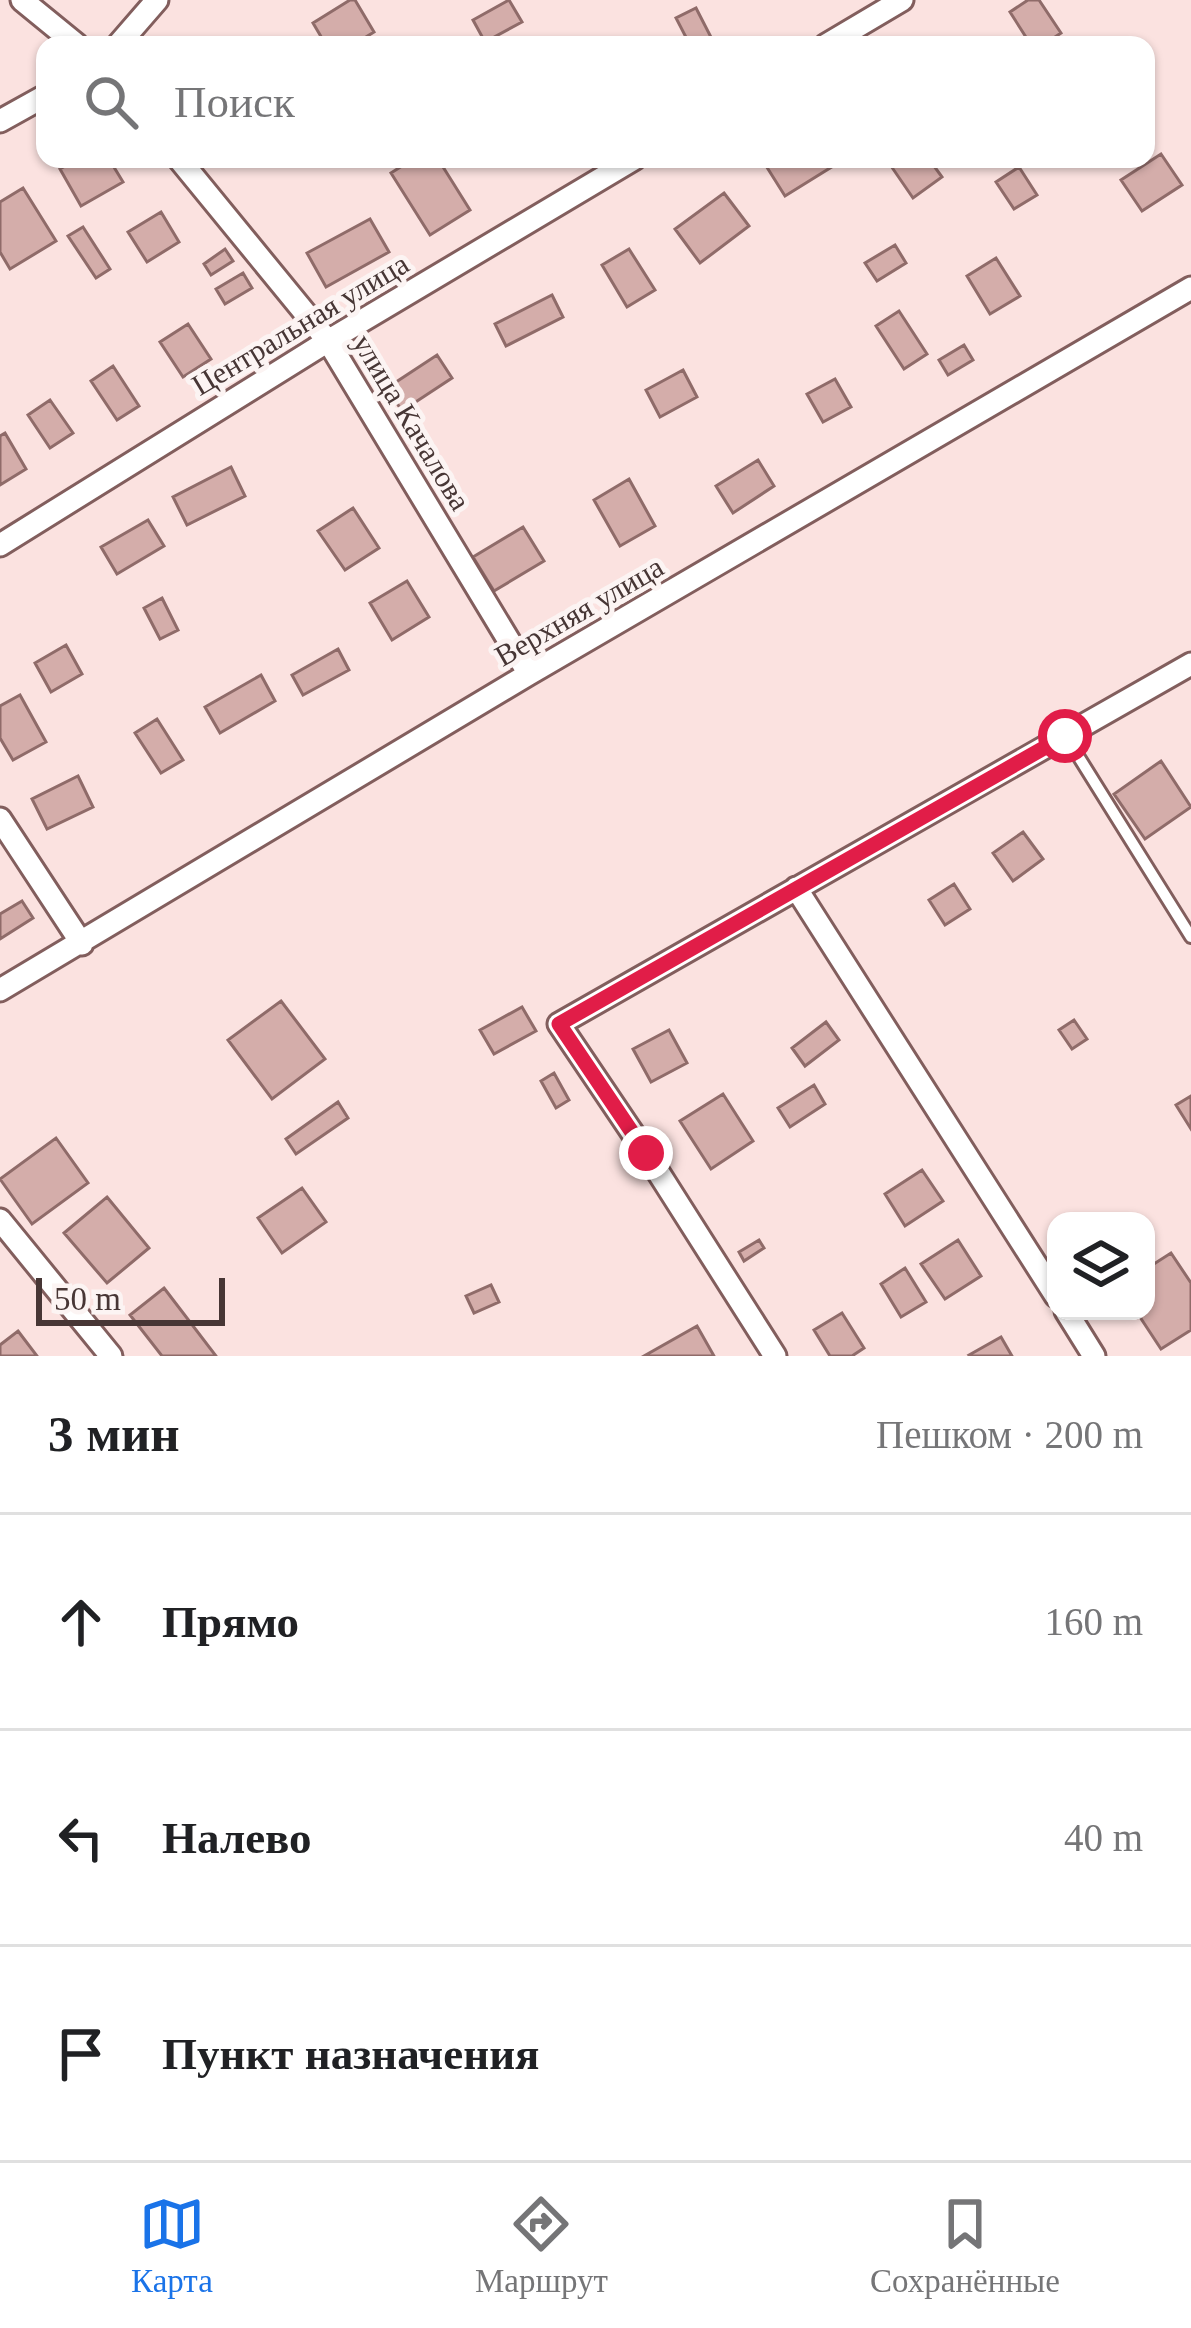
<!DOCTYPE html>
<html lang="ru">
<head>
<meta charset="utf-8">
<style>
	:root { --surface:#fff; --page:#f2f2f2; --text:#202124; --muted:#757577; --line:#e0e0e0; --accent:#1a73e8 }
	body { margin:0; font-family:"Times New Roman",serif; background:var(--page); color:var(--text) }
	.controls { position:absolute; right:36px; bottom:36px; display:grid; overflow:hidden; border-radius:24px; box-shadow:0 3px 9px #0004 }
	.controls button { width:108px; height:108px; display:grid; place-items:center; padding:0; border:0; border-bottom:3px solid var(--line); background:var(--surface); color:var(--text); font:60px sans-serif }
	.scale { position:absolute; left:36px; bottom:30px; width:189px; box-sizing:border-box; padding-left:12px; border:6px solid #473635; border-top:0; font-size:33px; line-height:42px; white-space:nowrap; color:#473635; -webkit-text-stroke:9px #fcf4f3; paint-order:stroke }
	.stop { position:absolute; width:36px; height:36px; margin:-27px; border:9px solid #e11d48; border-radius:50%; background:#fff }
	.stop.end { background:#e11d48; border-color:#fff; box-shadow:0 3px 12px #0008 }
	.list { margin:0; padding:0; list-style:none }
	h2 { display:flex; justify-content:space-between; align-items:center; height:156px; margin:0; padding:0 48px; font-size:51px }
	h2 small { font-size:39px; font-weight:400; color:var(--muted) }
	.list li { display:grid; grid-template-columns:78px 1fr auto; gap:36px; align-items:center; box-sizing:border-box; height:216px; padding:0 48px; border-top:3px solid var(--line) }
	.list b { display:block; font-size:45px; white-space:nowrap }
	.list em { font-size:39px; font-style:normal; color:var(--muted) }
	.icon { flex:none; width:66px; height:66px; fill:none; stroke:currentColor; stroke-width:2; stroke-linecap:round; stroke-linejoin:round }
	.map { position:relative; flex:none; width:1191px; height:1356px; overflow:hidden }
	.search { position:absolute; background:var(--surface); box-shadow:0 3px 9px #0004; left:36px; right:36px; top:36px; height:132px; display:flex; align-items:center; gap:30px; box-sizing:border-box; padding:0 42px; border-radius:24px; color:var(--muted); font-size:45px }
	.sheet { height:804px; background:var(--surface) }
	nav { display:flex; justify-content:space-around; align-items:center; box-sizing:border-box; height:168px; border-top:3px solid var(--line); background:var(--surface); font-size:33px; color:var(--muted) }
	nav a { display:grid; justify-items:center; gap:6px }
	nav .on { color:var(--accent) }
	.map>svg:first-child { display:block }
	.building { fill:#d4adaa; stroke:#8f6b69; stroke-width:3 }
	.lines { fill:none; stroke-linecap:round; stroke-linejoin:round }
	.lane-casing { stroke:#825e5d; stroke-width:16 }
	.street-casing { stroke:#825e5d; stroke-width:27 }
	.lane { stroke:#fff; stroke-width:10 }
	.street { stroke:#fff; stroke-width:21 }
	.route { stroke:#e11d48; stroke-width:15 }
	.labels { text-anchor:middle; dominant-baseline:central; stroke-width:10; stroke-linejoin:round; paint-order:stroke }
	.street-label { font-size:30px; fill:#473635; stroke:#fcf4f3 }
</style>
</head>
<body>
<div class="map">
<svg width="1191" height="1356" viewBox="0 0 1191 1356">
	<rect width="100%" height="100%" fill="#fbe2e0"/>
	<path class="building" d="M 350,0 L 355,0 L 374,32 L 353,45 L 326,45 L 313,23 Z
		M 509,0 L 522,22 L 485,42 L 473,20 Z
		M 1028,0 L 1039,0 L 1061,33 L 1043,45 L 1031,45 L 1010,12 Z
		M 696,8 L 715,45 L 690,45 L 676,18 Z
		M 1161,154 L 1182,185 L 1142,211 L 1121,180 Z
		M 77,159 L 109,159 L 123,182 L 81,206 L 60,169 Z
		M 413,159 L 438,159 L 470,210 L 430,235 L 391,173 Z
		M 767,159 L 835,159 L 838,163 L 785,196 L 763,161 Z
		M 901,159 L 929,159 L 942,177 L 913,198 L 891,166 Z
		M 1019,167 L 1037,195 L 1014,209 L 996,182 Z
		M 23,188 L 56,241 L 10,269 L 0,252 L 0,202 Z
		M 724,193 L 749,226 L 700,263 L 675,229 Z
		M 161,212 L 179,242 L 147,262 L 128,232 Z
		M 370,219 L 389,252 L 326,287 L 307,253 Z
		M 83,227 L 110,269 L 96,278 L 68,236 Z
		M 895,245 L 906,263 L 877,281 L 865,263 Z
		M 225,249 L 233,261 L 211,275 L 204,264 Z
		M 629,249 L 655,290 L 627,307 L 602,265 Z
		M 996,258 L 1020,296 L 990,314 L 967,276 Z
		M 243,273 L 252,288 L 225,304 L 216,289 Z
		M 552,295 L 563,317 L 506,346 L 495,324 Z
		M 899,311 L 927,354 L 904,369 L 876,326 Z
		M 188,324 L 211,359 L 183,377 L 160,342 Z
		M 964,345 L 973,360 L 948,375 L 939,360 Z
		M 437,355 L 452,378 L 402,411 L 387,388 Z
		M 113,366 L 139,406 L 117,420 L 91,381 Z
		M 683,370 L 697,397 L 660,417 L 646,390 Z
		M 835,379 L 851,407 L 823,422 L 807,394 Z
		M 50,400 L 73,433 L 50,448 L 28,415 Z
		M 5,433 L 26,469 L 0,485 L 0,436 Z
		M 758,460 L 774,486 L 733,513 L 716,486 Z
		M 231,467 L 245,496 L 187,525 L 173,497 Z
		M 629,479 L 655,526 L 620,546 L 594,500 Z
		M 353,508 L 379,548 L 345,570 L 318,531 Z
		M 148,520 L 164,546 L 117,574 L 101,547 Z
		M 523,527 L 544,561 L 494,591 L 473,557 Z
		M 407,581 L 429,617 L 392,640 L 370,603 Z
		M 162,598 L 178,630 L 160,639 L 144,608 Z
		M 66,645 L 82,674 L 51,692 L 35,663 Z
		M 338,649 L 349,670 L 303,695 L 292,675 Z
		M 261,675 L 275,701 L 220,733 L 205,707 Z
		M 20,695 L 46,742 L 13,760 L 0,738 L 0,706 Z
		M 157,719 L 183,760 L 161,773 L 135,733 Z
		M 1161,761 L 1191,807 L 1145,839 L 1114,794 Z
		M 78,776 L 93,807 L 47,829 L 32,799 Z
		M 1023,832 L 1043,859 L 1013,881 L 993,853 Z
		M 954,884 L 970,909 L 945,925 L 929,900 Z
		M 22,901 L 33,918 L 0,939 L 0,914 Z
		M 281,1001 L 325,1059 L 272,1099 L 228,1040 Z
		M 522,1007 L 536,1031 L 494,1054 L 480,1030 Z
		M 1074,1020 L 1087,1039 L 1072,1049 L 1059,1030 Z
		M 826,1022 L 839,1040 L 805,1066 L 792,1048 Z
		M 669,1030 L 687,1063 L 651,1082 L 633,1049 Z
		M 554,1073 L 569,1100 L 556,1108 L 541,1081 Z
		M 814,1085 L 825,1104 L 790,1127 L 778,1108 Z
		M 723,1094 L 753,1141 L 711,1169 L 680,1121 Z
		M 1191,1096 L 1191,1129 L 1176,1105 Z
		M 338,1102 L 348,1118 L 296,1154 L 286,1139 Z
		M 56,1138 L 88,1183 L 32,1224 L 0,1179 Z
		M 922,1170 L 943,1201 L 905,1226 L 885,1194 Z
		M 302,1188 L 326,1222 L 282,1253 L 258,1218 Z
		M 107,1197 L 149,1248 L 107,1283 L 64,1233 Z
		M 759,1240 L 764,1248 L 744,1261 L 739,1252 Z
		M 958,1240 L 981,1276 L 945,1299 L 921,1264 Z
		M 1171,1253 L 1191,1283 L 1191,1330 L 1161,1349 L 1136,1311 L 1146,1311 L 1146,1269 Z
		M 905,1268 L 926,1302 L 901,1317 L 881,1284 Z
		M 491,1285 L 499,1302 L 474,1313 L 466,1296 Z
		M 164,1288 L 216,1356 L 162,1356 L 130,1315 Z
		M 842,1313 L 864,1348 L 852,1356 L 830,1356 L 814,1330 Z
		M 697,1326 L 714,1356 L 644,1356 Z
		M 18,1331 L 37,1356 L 0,1356 L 0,1345 Z
		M 1001,1337 L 1012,1356 L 970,1356 L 969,1355 Z"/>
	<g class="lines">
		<g class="lane-casing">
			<path id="lane" d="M 1065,735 L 1191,937"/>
		</g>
		<g class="street-casing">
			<path id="street" d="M 22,0 L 77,45
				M 118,45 L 157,0
				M 826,45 L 902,0
				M 0,121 L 45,96
				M 179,159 L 328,341 L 529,674
				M 0,545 L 328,341 L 634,159
				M 0,819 L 82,944
				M 796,888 L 1056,1296
				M 0,990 L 529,674 L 1191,288
				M 0,1220 L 111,1356
				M 1066,1311 L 1094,1356
				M 775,1356 L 646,1153 L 559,1024 L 1191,664"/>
		</g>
		<use href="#lane" class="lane"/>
		<use href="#street" class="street"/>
	</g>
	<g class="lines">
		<path class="route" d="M 646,1153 L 559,1024 L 1065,736"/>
	</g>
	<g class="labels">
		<g class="street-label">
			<text transform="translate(300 324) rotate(-31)">Центральная улица</text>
			<text transform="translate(412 422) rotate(59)">улица Качалова</text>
			<text transform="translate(579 611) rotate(-30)">Верхняя улица</text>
		</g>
	</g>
</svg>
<div class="controls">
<button><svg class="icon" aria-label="layers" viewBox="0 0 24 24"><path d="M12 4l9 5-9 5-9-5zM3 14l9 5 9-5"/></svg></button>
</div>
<div class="scale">50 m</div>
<div class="stop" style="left:1065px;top:736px"></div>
<div class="stop end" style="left:646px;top:1153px"></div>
<div class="search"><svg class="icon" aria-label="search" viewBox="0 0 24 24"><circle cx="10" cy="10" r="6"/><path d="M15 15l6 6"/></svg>Поиск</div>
</div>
<section class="sheet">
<h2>3 мин<small>Пешком · 200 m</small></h2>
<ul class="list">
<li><svg class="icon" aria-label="ahead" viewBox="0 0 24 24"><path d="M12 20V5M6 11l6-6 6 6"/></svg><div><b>Прямо</b></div><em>160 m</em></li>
<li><svg class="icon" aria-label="left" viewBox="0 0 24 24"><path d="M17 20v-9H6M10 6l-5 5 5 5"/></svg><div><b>Налево</b></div><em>40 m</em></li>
<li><svg class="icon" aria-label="arrive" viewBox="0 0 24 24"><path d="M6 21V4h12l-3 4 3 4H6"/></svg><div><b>Пункт назначения</b></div></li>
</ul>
</section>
<nav>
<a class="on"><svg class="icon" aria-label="map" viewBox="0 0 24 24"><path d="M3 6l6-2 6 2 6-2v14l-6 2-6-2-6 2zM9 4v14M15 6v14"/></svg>Карта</a>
<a><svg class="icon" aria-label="directions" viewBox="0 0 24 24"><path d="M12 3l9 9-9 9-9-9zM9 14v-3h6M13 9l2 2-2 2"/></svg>Маршрут</a>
<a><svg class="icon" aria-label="saved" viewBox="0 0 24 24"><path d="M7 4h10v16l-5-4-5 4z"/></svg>Сохранённые</a>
</nav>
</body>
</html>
